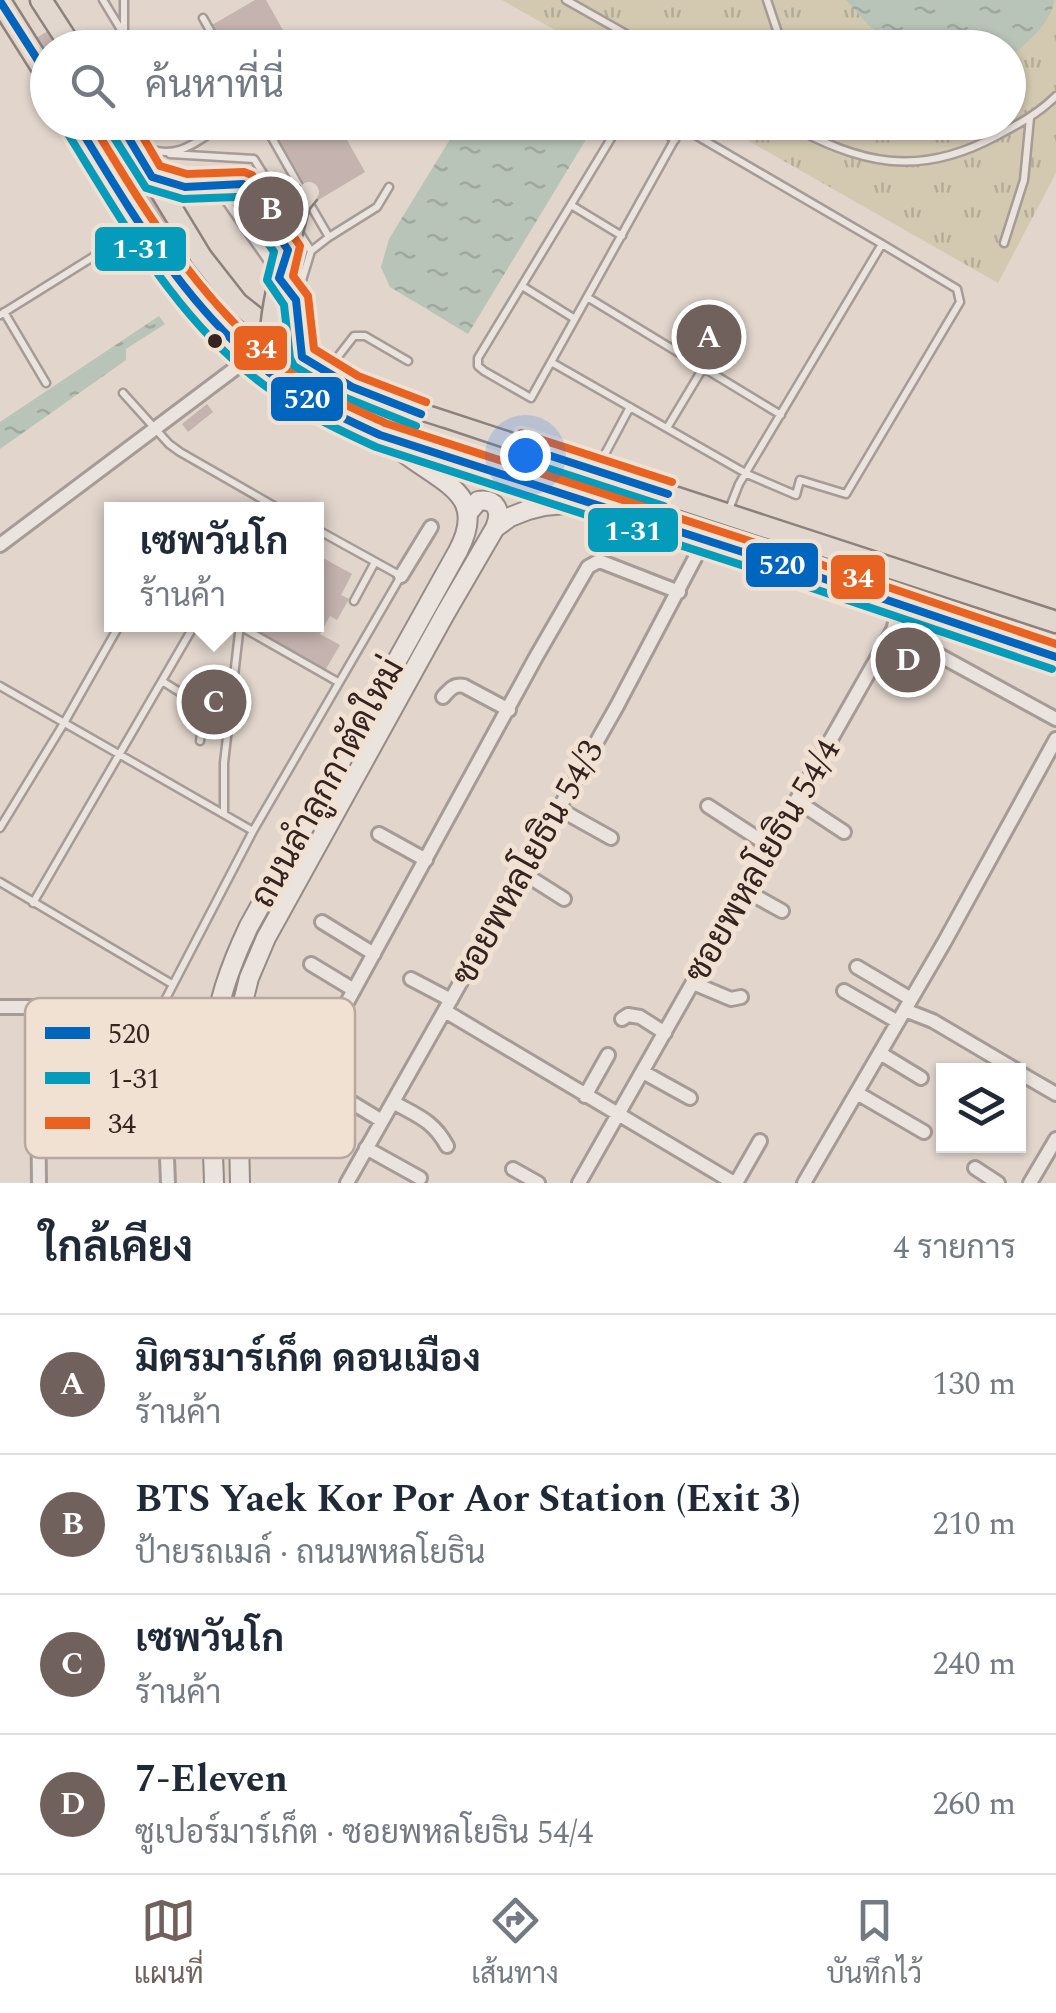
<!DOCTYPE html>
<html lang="th">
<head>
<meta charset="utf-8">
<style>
	:root { --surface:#fff; --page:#f6f6f7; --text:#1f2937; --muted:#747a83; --line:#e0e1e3; --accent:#71615c }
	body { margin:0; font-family:Spectral,Sarabun,serif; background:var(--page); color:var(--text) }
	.controls { position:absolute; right:30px; bottom:30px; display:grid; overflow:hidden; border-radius:0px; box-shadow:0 2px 8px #0004 }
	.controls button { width:90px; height:90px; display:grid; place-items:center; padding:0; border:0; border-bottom:2px solid var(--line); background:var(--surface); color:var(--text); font:50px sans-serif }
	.you { position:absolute; left:525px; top:455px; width:35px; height:35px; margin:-25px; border:8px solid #fff; border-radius:50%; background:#1a73e8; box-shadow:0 0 0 15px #1a73e833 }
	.badge { display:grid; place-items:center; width:65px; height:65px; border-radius:50%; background:var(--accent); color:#fff; font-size:32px; font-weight:700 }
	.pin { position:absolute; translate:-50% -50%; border:5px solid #fff; box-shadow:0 2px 10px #0006 }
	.popup { position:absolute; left:104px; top:502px; width:220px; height:130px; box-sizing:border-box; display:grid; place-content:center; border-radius:0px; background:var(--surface); filter:drop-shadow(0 2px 8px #0005); font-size:32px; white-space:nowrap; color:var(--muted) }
	.popup b { font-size:38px; color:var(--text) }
	.popup::after { content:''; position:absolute; left:50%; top:100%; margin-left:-20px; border:20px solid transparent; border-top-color:var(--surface) }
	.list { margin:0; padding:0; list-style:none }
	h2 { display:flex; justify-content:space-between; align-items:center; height:130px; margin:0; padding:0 40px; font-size:42px }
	h2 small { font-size:32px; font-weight:400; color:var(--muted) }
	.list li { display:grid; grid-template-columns:65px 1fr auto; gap:30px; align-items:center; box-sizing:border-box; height:140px; padding:0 40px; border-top:2px solid var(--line) }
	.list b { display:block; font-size:38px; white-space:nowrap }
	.list p { margin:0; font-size:32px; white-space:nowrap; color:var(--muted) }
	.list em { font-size:32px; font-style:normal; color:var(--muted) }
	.icon { flex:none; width:55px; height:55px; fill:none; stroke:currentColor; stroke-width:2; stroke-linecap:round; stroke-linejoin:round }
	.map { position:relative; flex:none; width:1056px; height:1183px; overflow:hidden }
	.search { position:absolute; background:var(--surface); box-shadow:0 2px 8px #0004; left:30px; right:30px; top:30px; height:110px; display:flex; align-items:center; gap:25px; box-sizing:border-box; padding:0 35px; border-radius:55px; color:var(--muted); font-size:38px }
	.sheet { height:690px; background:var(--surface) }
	nav { display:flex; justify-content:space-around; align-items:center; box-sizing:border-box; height:140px; border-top:2px solid var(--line); background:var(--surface); font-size:28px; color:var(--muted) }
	nav a { display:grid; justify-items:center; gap:5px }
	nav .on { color:var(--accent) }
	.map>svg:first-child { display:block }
	.grass { fill:url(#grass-tufts) }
	.water { fill:url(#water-ripples) }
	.building { fill:#c4b3ae }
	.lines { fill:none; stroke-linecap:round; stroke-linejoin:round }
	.lane-casing { stroke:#a69b96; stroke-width:11 }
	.street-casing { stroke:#a69b96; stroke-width:18 }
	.secondary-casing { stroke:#968b86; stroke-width:22 }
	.primary-casing { stroke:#8c817c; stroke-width:25 }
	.lane { stroke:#eae3de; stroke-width:6 }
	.street { stroke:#eae3de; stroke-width:12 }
	.secondary { stroke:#eae3de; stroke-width:18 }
	.primary { stroke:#e1d7cf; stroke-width:20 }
	.primary-bridge-casing { stroke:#8c817c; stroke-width:25; stroke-linecap:butt }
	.primary-bridge { stroke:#e1d7cf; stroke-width:20 }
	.bus-1-casing { stroke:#f1e1d3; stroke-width:15 }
	.bus-2-casing { stroke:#f1e1d3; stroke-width:15 }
	.bus-3-casing { stroke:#f1e1d3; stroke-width:15 }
	.bus-1 { stroke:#0065bd; stroke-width:8 }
	.bus-2 { stroke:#059cbc; stroke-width:8 }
	.bus-3 { stroke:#e86222; stroke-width:8 }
	.bus-dot { fill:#34231f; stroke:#f1e1d3; stroke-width:4 }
	.labels { text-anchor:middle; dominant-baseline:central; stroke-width:10; stroke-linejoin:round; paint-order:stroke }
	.street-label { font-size:35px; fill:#34231f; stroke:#f1e1d3 }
	.key { fill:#f1e1d3; stroke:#b8a89d; stroke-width:2.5 }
	.key-label { font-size:28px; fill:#34231f }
	.line-badge { stroke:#f1e1d3; stroke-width:4 }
	.badge-label { font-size:28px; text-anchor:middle; font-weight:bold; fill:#fff }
</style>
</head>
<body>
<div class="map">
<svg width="1056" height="1183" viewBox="0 0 1056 1183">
	<defs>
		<pattern id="grass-tufts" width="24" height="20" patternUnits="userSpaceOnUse" patternTransform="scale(2.5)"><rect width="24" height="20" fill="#d2c9b0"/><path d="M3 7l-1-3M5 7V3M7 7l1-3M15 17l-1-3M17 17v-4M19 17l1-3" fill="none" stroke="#b5ac97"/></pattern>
		<pattern id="water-ripples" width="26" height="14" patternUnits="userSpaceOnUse" patternTransform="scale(2.5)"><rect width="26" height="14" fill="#b8c4b8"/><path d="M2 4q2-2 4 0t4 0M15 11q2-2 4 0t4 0" fill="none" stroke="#9fa89e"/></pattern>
	</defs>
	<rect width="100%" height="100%" fill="#e1d5cc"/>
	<path class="grass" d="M 502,0 L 1056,0 L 1056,173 L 998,283 L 717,123 L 1008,122 L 1008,48 L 585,47 Z"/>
	<path class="water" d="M 846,0 L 1054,0 C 1052,23 1026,44 1009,58 L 1008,48 L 898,47 L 868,25 Z
		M 460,123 L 596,123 L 468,334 L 390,287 L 381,267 L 389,239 Z
		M 159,316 L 165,324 L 126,349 L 126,360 L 0,449 L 0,422 Z"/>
	<path class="building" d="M 255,0 L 266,0 L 293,48 L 225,48 L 212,25 Z
		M 66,20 L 83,48 L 48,48 L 48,74 L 28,43 Z
		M 78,122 L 129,122 L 191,221 L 154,244 Z
		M 269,122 L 337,122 L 365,172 L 315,202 Z
		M 207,404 L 213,412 L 188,432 L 182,424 Z
		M 316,554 L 352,574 L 341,595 L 349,599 L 337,620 L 330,616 L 320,634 L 340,645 L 323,674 L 252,633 L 257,624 L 316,624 Z"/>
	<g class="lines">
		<g class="lane-casing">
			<path id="lane" d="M 103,0 L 123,33
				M 566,0 L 651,48
				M 767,0 L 783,48
				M 203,18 L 220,48
				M 124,48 L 124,0
				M 263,122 L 302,191
				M 621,122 L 478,358 L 478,366 L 484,371 L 531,398 L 680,130 L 685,129 L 882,244 L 739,484 L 728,512
				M 648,122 L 675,140
				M 784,122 C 860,164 918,179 998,135 C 1019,124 1039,113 1056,96
				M 142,146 C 177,163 197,141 227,122
				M 170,154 L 254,159 L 291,218
				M 163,180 L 185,187 L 243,184 L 283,243
				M 214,184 L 275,271
				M 571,205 L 622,236
				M 297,229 L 311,251
				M 329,237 L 377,207 L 389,187
				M 1004,243 L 1024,180 L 1030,118
				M 522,286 L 575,319
				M 587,297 L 781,415
				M 4,312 L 46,383
				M 0,315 L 109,247
				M 301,347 L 296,300 L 311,251 L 329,237 L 308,201
				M 551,362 L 747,474 L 796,495 L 800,480 L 846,494 L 960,302 L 957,289 L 882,244
				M 326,372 L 354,336 L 365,336 L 408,361
				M 123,393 L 169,444 L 180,452 L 281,510
				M 667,428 L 703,368
				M 597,469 L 630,407
				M 354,601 L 375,562
				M 238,625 L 338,682
				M 162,681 L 205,708 L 200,741
				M 0,686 L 253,831
				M 224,814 L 224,763 L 240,624
				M 0,828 L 64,723 L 120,624
				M 0,882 L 172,984
				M 33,903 L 195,624
				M 162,1006 L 253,831 L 401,576 L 316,529
				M 39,1085 L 58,1102 L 165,1103"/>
		</g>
		<g class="street-casing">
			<path id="street" d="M 0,545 L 249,358
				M 401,576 L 431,527
				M 893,630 L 1056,719
				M 443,697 C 450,689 454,684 464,686 L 509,710
				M 797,801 L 844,832
				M 708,806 L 771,847
				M 559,809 L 611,838
				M 379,834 L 426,860
				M 523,873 L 564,899
				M 746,891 L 782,911
				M 322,922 L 374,954
				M 311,964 L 354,990
				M 857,967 L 911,999
				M 411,979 L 451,1000
				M 693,983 L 731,999 L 741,997
				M 844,991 L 898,1022
				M 0,1007 L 161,1007 L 168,1183
				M 37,1007 L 39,1183
				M 905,1010 L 933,1021 L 1016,1070
				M 445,1011 L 734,1183
				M 622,1019 L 628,1015 L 640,1017 L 665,1033
				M 321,1050 L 536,657 L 588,567 L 597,562 L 602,562 L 679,592
				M 880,1053 L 921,1078
				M 643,1072 L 690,1098
				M 1018,1072 L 1056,1094
				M 857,1093 L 924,1132
				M 341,1096 L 382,1121
				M 585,1096 L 608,1055
				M 393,1102 C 417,1116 433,1120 447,1146
				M 366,1148 L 420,1178
				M 975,1168 L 998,1183
				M 513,1169 L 538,1183
				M 347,1183 L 617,706 L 705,539
				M 579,1183 L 893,630 L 900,605
				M 736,1183 L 760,1141
				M 804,1183 L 945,941 L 1056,739
				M 1030,1183 L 1056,1139"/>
		</g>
		<g class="secondary-casing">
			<path id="secondary" d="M 468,513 L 478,501 C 497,498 502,512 495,528
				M 214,1183 C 213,1140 209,1095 212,1052 C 215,1007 230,966 249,926 L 458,551 C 485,500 452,487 415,461 C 406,455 397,448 389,441
				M 240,1183 L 237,1048 L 239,1018 L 249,978 L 266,938 L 445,614 L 495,528 L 510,517 L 528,510 L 544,506 L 586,502"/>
		</g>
		<g class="primary-casing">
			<path id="primary" d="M 41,0 L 72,48
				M 0,1 L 48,77
				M 76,122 C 158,255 225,377 380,435 L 786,566 L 1056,657
				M 119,122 L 201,257 L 237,303 L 325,373 L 352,387 L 402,408 L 1056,622"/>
		</g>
		<use href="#lane" class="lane"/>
		<use href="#street" class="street"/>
		<use href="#secondary" class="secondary"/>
		<use href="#primary" class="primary"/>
		<g class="primary-bridge-casing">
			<path id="primary-bridge" d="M 309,192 L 300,203 L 297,212 C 290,243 262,328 274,354 C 282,369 298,382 312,391 C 352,413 398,425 441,439 C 509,461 577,484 645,507"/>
		</g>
		<use href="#primary-bridge" class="primary-bridge"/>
		<g class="bus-1-casing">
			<path id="bus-1" d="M 0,1 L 48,76
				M 76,122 C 133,215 190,315 279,380 C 310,403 345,419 380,435 L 786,566 L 1056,657
				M 119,122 L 152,177 L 185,187 L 243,184 L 288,250 L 279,278 L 296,300 L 302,357 L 352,387 L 421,414
				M 517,445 L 668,494"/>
		</g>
		<g class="bus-2-casing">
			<path id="bus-2" d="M 108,128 L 146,188 L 183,199 L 237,197 L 274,252 L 267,280 L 284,305 L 290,358 L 294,366 L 346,398 L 416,426
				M 65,129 C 123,222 181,329 274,392 C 307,415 341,431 376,447 L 782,578 L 1052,669
				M 513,457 L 664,506"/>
		</g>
		<g class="bus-3-casing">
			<path id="bus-3" d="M 91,122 C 146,212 200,303 284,368 C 314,392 350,407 385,423 L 790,554 L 1056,644
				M 134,122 L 160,166 L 187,174 L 244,172 L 252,175 L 300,246 L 293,276 L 308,296 L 314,349 L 358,376 L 426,402
				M 521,433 L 672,482"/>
		</g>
		<use href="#bus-1" class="bus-1"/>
		<use href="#bus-2" class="bus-2"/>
		<use href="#bus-3" class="bus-3"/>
	</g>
	<circle class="bus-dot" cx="215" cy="341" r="9"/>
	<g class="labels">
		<g class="street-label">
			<text transform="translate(328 783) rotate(-61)">ถนนลำลูกกาตัดใหม่</text>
			<text transform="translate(763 861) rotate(-60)">ซอยพหลโยธิน 54/4</text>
			<text transform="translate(528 863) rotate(-61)">ซอยพหลโยธิน 54/3</text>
		</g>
	</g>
	<rect x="25" y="998" width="330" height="160" rx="15" class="key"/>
	<rect x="45" y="1027" width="45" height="12" fill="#0065bd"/>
	<rect x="45" y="1072" width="45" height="12" fill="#059cbc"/>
	<rect x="45" y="1117" width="45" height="12" fill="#e86222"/>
	<g class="key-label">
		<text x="108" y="1043">520</text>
		<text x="108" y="1088">1-31</text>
		<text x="108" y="1133">34</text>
	</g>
	<g class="line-badge">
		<rect x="93" y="225" width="95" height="48" rx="10" fill="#059cbc"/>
		<rect x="232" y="324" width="57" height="48" rx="10" fill="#e86222"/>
		<rect x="269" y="375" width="76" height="48" rx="10" fill="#0065bd"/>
		<rect x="586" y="506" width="94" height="48" rx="10" fill="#059cbc"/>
		<rect x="744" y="541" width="76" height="48" rx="10" fill="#0065bd"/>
		<rect x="829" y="553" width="58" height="48" rx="10" fill="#e86222"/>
	</g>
	<g class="badge-label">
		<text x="141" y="258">1-31</text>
		<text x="261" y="358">34</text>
		<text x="307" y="408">520</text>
		<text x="633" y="540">1-31</text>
		<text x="782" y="574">520</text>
		<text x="858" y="587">34</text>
	</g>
</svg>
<div class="controls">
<button><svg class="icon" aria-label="layers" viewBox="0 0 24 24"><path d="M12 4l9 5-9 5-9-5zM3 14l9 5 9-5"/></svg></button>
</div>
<div class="you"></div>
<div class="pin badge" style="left:709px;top:337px">A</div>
<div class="pin badge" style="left:271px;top:209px">B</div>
<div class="pin badge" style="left:214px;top:702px">C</div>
<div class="popup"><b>เซพวันโก</b>ร้านค้า</div>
<div class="pin badge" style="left:908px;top:660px">D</div>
<div class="search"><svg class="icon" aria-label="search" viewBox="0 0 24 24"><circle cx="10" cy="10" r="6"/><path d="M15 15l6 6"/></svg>ค้นหาที่นี่</div>
</div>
<section class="sheet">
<h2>ใกล้เคียง<small>4 รายการ</small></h2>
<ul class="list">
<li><span class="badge">A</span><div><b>มิตรมาร์เก็ต ดอนเมือง</b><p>ร้านค้า</p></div><em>130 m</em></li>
<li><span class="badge">B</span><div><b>BTS Yaek Kor Por Aor Station (Exit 3)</b><p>ป้ายรถเมล์ · ถนนพหลโยธิน</p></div><em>210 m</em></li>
<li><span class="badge">C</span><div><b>เซพวันโก</b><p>ร้านค้า</p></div><em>240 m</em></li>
<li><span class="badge">D</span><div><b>7-Eleven</b><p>ซูเปอร์มาร์เก็ต · ซอยพหลโยธิน 54/4</p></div><em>260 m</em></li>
</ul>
</section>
<nav>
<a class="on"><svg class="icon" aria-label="map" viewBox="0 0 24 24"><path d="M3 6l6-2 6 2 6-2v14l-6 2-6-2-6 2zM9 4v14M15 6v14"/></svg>แผนที่</a>
<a><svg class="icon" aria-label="directions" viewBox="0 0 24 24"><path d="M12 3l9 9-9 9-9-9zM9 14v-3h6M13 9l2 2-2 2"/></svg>เส้นทาง</a>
<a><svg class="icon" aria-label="saved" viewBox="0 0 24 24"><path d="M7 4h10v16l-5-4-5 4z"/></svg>บันทึกไว้</a>
</nav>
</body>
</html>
